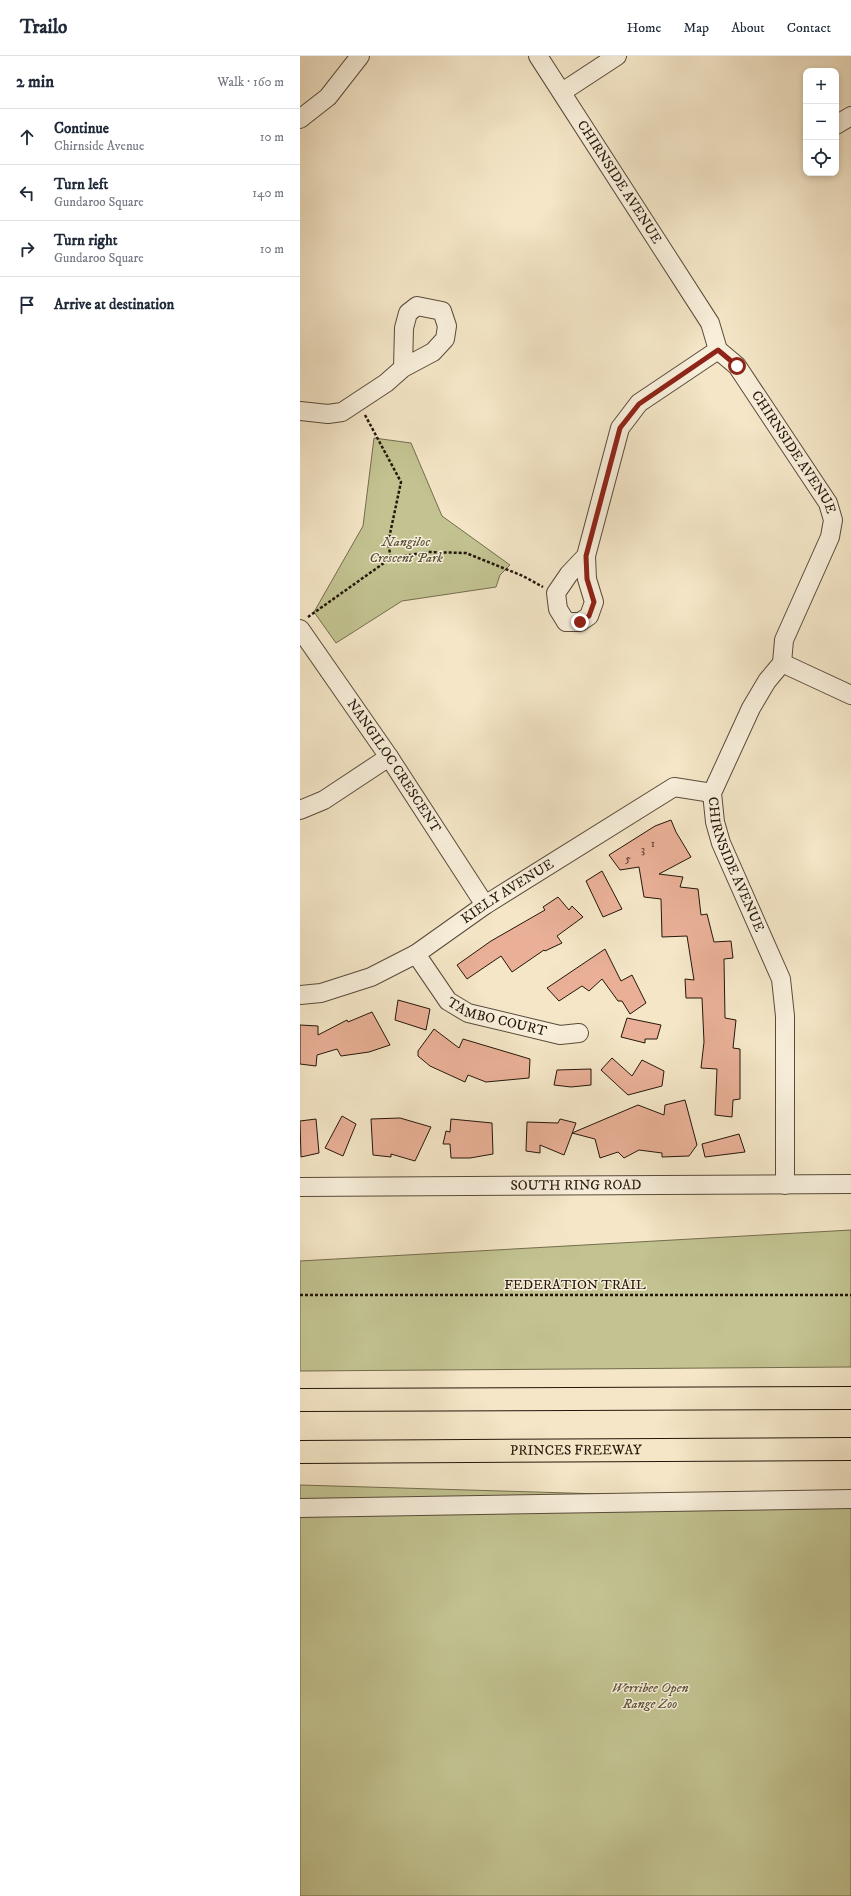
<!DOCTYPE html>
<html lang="en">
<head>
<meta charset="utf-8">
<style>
	:root { --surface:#fff; --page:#f2f2f3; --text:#1f2937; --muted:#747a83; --line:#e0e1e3 }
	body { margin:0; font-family:"IM FELL DW Pica",serif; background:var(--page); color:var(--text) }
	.controls { position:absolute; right:12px; top:12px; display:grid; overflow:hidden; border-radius:8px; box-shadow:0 2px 6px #0003 }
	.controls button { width:36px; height:36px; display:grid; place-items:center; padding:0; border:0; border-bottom:1px solid var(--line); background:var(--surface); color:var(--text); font:20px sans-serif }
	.stop { position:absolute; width:12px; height:12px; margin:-9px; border:3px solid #8f2418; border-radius:50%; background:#fff }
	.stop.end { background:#8f2418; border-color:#fff; box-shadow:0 1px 4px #0008 }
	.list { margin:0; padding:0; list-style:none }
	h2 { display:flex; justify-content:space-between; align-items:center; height:52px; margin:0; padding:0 16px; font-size:17px }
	h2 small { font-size:13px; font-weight:400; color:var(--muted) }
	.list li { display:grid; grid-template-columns:26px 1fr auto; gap:12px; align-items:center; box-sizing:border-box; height:56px; padding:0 16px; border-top:1px solid var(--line) }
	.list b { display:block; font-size:15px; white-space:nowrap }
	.list p { margin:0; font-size:13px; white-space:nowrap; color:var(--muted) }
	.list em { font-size:13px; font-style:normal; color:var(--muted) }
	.icon { flex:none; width:22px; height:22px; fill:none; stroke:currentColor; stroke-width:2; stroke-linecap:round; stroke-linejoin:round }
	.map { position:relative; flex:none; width:551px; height:1840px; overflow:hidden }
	header { display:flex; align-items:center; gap:24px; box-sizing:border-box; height:56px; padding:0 20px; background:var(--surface); border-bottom:1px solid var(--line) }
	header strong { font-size:19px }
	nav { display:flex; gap:22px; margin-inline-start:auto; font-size:14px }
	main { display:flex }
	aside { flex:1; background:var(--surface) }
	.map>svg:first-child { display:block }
	.green { fill:#c2c391; stroke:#746d4e }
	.building { fill:#e9b097; stroke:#25170b }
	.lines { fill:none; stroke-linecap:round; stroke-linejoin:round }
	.minor-casing { stroke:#594b3a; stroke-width:20 }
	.highway-casing { stroke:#25170b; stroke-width:24 }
	.path { stroke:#25170b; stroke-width:2.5; stroke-dasharray:3 2; stroke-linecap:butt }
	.minor { stroke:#f8efdb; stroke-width:18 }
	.highway { stroke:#f4e6c7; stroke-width:22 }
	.route { stroke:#8f2418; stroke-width:5 }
	.labels { text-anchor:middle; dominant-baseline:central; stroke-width:3; stroke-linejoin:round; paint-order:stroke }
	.number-label { font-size:12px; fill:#563d2e }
	.street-label { font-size:14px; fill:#25170b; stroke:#f8efdb }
	.park-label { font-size:14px; font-style:italic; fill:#5c533a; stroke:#f8efdb }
</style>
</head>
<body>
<header>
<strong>Trailo</strong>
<nav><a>Home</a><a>Map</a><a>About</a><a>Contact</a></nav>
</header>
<main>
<aside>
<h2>2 min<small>Walk · 160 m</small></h2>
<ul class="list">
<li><svg class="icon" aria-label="ahead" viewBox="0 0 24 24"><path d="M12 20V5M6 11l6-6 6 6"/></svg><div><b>Continue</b><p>Chirnside Avenue</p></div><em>10 m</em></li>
<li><svg class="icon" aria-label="left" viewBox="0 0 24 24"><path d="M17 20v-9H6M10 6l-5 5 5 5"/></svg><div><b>Turn left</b><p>Gundaroo Square</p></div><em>140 m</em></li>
<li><svg class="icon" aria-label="right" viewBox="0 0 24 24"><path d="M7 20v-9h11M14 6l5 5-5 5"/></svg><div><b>Turn right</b><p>Gundaroo Square</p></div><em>10 m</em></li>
<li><svg class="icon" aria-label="arrive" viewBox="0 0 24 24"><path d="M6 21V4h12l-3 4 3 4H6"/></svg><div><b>Arrive at destination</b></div></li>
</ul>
</aside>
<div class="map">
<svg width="551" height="1840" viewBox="0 0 551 1840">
	<rect width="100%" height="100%" fill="#f4e6c7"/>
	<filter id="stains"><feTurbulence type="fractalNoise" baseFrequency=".005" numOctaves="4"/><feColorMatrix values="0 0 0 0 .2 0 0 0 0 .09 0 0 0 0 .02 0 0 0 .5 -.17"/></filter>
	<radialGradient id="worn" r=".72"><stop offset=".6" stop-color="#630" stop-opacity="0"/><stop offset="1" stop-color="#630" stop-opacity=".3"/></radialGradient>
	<path class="green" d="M 74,382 L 111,387 L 142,460 L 210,509 L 200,519 L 196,531 L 102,545 L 36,587 L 14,556 L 63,470 Z
		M 551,1174 L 551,1311 L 0,1315 L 0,1205 Z
		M 0,1429 L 369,1440 L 551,1437 L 551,1840 L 0,1840 Z"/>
	<path class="building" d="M 371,764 L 376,776 L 391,801 L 359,818 L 383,821 L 380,831 L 398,833 L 401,859 L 407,858 L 414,886 L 431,885 L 433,902 L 424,903 L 425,962 L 436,964 L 433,992 L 440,993 L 440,1043 L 433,1044 L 432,1061 L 415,1059 L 417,1013 L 401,1012 L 404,986 L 402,942 L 386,942 L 385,923 L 394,924 L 387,880 L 362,881 L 361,843 L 344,841 L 339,811 L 320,814 L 309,799 L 355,770 Z
		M 302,815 L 322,853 L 303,861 L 286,825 Z
		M 258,841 L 269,854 L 272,850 L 283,861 L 257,880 L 262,887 L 245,895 L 244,894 L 212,916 L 201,900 L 167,923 L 157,909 L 191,885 L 245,854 L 243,851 Z
		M 305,893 L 321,925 L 332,919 L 346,947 L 330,958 L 322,945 L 318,945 L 302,923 L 289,935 L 282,930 L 259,945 L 247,932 Z
		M 98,944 L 130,953 L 126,974 L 95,964 Z
		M 72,956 L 90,989 L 69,996 L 41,1000 L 37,993 L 17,999 L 16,1010 L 0,1008 L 0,969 L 18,970 L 18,979 L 47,964 L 48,966 Z
		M 327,962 L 361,969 L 357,983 L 345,983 L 345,987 L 321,981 Z
		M 134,973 L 159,992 L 163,983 L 230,1003 L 229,1022 L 186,1026 L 168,1019 L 165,1026 L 130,1010 L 118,1000 L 118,995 Z
		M 312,1002 L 332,1020 L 342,1004 L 364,1015 L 362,1030 L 328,1039 L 301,1014 Z
		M 291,1013 L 291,1029 L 271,1031 L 254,1029 L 257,1014 Z
		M 385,1044 L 397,1089 L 389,1100 L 362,1101 L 362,1097 L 339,1094 L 324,1102 L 318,1096 L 300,1102 L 295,1083 L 272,1077 L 338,1049 L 364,1059 L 365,1049 Z
		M 42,1060 L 56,1068 L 43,1100 L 25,1092 Z
		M 100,1062 L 131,1071 L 115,1105 L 91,1098 L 91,1101 L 73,1099 L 71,1063 Z
		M 16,1063 L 19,1097 L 1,1101 L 0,1065 Z
		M 151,1063 L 192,1067 L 193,1098 L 170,1102 L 151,1102 L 150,1088 L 143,1088 L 146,1075 L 150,1076 Z
		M 260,1063 L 276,1067 L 264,1099 L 240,1089 L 240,1097 L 226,1095 L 227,1066 L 258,1067 Z
		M 439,1078 L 445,1096 L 405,1101 L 402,1088 Z"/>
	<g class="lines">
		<g class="minor-casing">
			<g id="minor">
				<path id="s1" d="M 238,0 L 410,267 L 418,294 L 437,310 L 528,447 L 533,464 L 530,481 L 484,584 L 482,607 L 467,625 L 451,652 L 412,737 L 415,766 L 421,787 L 481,923 L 485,960 L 485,1129"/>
				<path d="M 262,36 L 317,0"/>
				<path d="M 0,63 L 28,41 L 60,0"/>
				<path d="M 536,69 L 551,60"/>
				<path d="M 0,355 L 28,358 L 42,356 L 86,327 L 103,312 L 133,296 L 145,283 L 147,270 L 142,255 L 117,250 L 108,257 L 104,272 L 103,312"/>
				<path d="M 286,500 L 287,523 L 294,546 L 289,560 L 280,566 L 266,566 L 258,553 L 256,537 L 269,518 L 286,500 L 320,372 L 339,347 L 418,294"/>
				<path id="s2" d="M 0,573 L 89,701 L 185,849"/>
				<path d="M 482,607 L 551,639"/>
				<path d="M 0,754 L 24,744 L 89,701"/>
				<path id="s3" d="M 116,898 L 148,945 L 168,957 L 260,979 L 279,977"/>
				<path id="s4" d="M 0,939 L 21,937 L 71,921 L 116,898 L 185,849 L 374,731 L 412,737"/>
				<path id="s5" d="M 0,1131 L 551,1128"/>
				<path d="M 0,1452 L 551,1443"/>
			</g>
		</g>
		<g class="highway-casing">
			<g id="highway">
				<path d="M 0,1344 L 551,1342"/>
				<path id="s6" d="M 0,1396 L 551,1393"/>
			</g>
		</g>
		<path class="path" d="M 65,359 L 101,426 L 88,487 L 91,502
			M 8,561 L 91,502 L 128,496 L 166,497 L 223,520 L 243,531
			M 0,1239 L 551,1239"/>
		<use href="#minor" class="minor"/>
		<use href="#highway" class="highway"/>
	</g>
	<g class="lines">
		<path class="route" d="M 280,566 L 289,560 L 294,546 L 287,523 L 286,500 L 320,372 L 339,348 L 418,294 L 437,310"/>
	</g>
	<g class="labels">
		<g class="number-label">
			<text x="353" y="787">1</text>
			<text x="343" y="793">3</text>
			<text x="328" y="802">5</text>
		</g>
		<g class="street-label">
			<text stroke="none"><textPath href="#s1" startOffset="150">CHIRNSIDE AVENUE</textPath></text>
			<text stroke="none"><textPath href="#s1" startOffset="474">CHIRNSIDE AVENUE</textPath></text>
			<text stroke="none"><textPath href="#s2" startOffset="166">NANGILOC CRESCENT</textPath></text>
			<text stroke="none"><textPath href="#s1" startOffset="930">CHIRNSIDE AVENUE</textPath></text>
			<text stroke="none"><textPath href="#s4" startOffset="235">KIELY AVENUE</textPath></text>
			<text stroke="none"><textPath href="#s3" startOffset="109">TAMBO COURT</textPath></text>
			<text stroke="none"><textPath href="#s5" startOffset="276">SOUTH RING ROAD</textPath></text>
			<text x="275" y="1229">FEDERATION TRAIL</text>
			<text stroke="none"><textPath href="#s6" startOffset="276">PRINCES FREEWAY</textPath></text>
		</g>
		<g class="park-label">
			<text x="106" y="486">Nangiloc<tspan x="106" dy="16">Crescent Park</tspan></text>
			<text x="350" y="1632">Werribee Open<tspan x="350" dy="16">Range Zoo</tspan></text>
		</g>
	</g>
	<rect width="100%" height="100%" filter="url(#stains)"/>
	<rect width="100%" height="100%" fill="url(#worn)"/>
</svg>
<div class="controls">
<button>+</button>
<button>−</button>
<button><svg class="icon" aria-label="locate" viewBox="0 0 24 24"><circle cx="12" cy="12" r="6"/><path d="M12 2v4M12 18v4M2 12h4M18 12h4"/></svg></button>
</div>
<div class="stop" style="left:437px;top:310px"></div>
<div class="stop end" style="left:280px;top:566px"></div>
</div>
</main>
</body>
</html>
